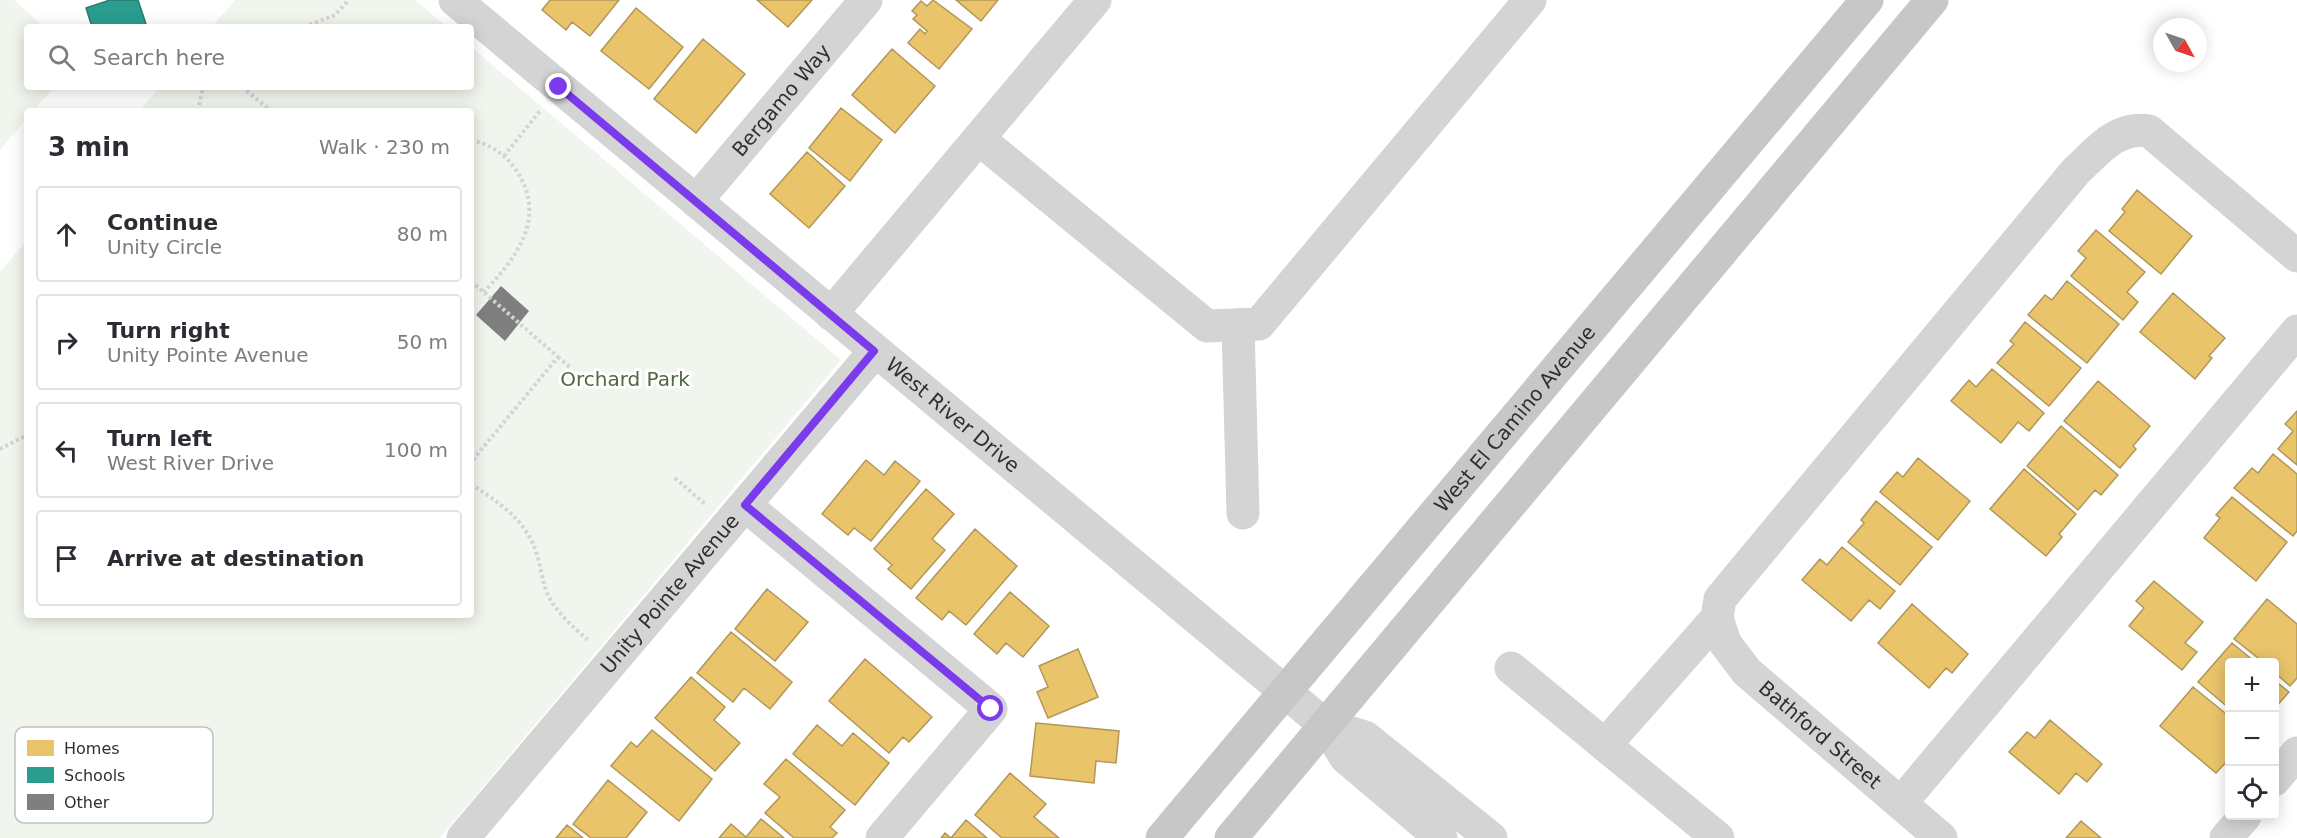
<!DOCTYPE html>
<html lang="en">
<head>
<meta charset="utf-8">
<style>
	:root { --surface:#fff; --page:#f7f7f7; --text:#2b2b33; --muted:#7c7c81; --line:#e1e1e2 }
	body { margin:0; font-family:"DejaVu Sans",sans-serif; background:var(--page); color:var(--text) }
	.controls { position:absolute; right:18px; bottom:18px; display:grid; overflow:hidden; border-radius:6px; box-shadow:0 3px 15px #0003 }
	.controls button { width:54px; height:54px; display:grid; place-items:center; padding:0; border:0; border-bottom:2px solid var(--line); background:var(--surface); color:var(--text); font:30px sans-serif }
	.compass { position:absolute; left:2153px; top:18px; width:54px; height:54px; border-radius:50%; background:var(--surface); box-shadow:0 3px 15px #0003; rotate:130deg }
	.stop { position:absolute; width:18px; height:18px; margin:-14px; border:4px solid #7c3aed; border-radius:50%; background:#fff }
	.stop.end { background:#7c3aed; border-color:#fff; box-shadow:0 2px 6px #0008 }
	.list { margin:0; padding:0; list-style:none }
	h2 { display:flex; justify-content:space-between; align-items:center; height:78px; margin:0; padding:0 24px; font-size:26px }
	h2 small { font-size:20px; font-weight:400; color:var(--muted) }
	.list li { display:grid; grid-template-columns:39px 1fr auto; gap:18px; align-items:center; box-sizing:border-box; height:96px; margin:0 12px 12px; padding:0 12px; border:2px solid var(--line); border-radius:6px }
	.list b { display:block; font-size:22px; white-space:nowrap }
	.list p { margin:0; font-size:20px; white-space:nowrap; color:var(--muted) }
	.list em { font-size:20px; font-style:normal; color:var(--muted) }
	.icon { flex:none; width:33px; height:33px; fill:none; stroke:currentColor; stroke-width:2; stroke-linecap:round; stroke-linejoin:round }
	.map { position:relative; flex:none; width:2297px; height:838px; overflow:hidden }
	.search { position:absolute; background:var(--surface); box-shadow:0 3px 15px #0003; left:24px; top:24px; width:450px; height:66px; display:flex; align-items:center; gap:15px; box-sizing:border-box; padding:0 21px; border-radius:6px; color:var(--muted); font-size:22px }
	.panel { position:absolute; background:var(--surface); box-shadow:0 3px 15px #0003; left:24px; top:108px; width:450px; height:510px; border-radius:6px }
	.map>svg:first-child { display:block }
	.green { fill:#f0f5ed }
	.homes { fill:#e9c46a; stroke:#b19758; stroke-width:1.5 }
	.schools { fill:#2a9d8f; stroke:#2c7c72; stroke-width:1.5 }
	.building { fill:#7f7f7f }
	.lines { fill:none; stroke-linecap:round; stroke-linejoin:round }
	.path { stroke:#d4d4d4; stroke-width:4; stroke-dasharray:3 3; stroke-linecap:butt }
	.minor { stroke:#d4d4d4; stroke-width:33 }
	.major { stroke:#c7c7c7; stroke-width:33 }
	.route { stroke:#7c3aed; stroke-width:8 }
	.labels { text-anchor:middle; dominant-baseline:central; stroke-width:6; stroke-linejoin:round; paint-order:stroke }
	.street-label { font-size:20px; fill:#2f2f2f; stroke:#fff }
	.park-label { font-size:20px; fill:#4f693e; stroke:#fff }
	.key { fill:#fff; stroke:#c1c1c1; stroke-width:1.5 }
	.key-label { font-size:16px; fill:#2f2f2f }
</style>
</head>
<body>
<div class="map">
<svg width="2297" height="838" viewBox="0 0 2297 838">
	<rect width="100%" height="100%" fill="#fff"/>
	<path class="green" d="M 0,0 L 14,0 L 44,27 L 27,27 L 27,87 L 54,87 L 33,111 L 27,111 L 27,118 L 0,150 Z
		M 235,0 L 415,0 L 447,27 L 212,27 Z
		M 471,47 L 841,360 L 440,838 L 0,838 L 0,272 L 27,240 L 27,615 L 471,615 L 471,111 L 139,111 L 160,87 L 471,87 Z"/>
	<path class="homes" d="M 550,0 L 619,0 L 590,36 L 572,22 L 566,30 L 542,10 Z
		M 757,0 L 812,0 L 788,27 Z
		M 933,0 L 972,29 L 939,69 L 908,43 L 920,29 L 925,34 L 927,31 L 913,19 L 917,15 L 912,11 L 921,1 L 927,6 Z
		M 956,0 L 998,0 L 981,21 Z
		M 636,8 L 683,47 L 649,89 L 601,51 Z
		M 703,39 L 745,74 L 696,133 L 654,99 Z
		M 892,49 L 935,86 L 895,133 L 852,95 Z
		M 841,108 L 882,140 L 850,181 L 809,148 Z
		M 807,152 L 845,186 L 809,228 L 770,194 Z
		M 2137,190 L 2192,236 L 2161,274 L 2109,231 L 2125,212 L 2122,209 Z
		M 2096,230 L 2145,272 L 2127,292 L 2138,302 L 2123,320 L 2071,276 L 2086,258 L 2078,251 Z
		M 2067,281 L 2119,324 L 2087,363 L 2028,315 L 2045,295 L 2052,300 Z
		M 2173,293 L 2225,338 L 2209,356 L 2212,358 L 2195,379 L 2140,332 Z
		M 2025,322 L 2081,368 L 2049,406 L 1997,363 L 2014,344 L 2010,341 Z
		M 1992,369 L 2044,413 L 2029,431 L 2018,422 L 2001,443 L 1951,401 L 1969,380 L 1976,387 Z
		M 2098,381 L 2150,426 L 2133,446 L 2136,449 L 2120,468 L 2064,421 Z
		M 2297,411 L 2297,465 L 2278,449 L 2293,431 L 2285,424 Z
		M 2061,426 L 2118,475 L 2101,495 L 2095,490 L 2078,510 L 2027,466 Z
		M 2273,454 L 2297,474 L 2297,531 L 2293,536 L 2234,488 L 2252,468 L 2258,473 Z
		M 1918,458 L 1970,501 L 1938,540 L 1880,492 L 1897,472 L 1903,477 Z
		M 866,460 L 884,475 L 895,461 L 920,481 L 871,541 L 854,528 L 848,535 L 822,514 Z
		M 2024,469 L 2076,514 L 2059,534 L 2062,537 L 2046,556 L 1990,509 Z
		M 926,489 L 954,514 L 932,539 L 945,550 L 911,589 L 888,569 L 892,565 L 874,549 Z
		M 2232,497 L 2287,542 L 2256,581 L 2204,538 L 2220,518 L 2216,515 Z
		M 1876,501 L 1932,547 L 1900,585 L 1848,542 L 1864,523 L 1861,520 Z
		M 975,529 L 1017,566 L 966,625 L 949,611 L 942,620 L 916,598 Z
		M 1842,547 L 1895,591 L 1880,609 L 1869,600 L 1851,621 L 1802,580 L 1820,559 L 1827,565 Z
		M 2154,581 L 2203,622 L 2185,643 L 2197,652 L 2182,670 L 2129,626 L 2144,608 L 2136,601 Z
		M 767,589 L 808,622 L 775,661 L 735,629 Z
		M 1010,592 L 1049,626 L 1023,657 L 1006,643 L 997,654 L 974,634 Z
		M 2267,599 L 2297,624 L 2297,678 L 2290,686 L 2274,672 L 2274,662 L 2263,662 L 2234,639 Z
		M 1912,604 L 1968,654 L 1952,673 L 1946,668 L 1929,688 L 1878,643 Z
		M 731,632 L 792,682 L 770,709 L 744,688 L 733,702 L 697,673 Z
		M 2232,643 L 2255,662 L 2230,662 L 2230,709 L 2198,682 Z
		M 1078,649 L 1098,697 L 1048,718 L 1037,692 L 1048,687 L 1039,666 Z
		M 865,659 L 932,717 L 909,742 L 903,737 L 889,753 L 829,701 Z
		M 691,677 L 725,707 L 714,720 L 740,743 L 715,771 L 655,718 Z
		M 2274,680 L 2289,692 L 2274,709 Z
		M 2193,687 L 2230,717 L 2230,758 L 2216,773 L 2160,726 Z
		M 2050,720 L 2102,764 L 2087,782 L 2076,773 L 2059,794 L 2009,752 L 2027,732 L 2035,738 Z
		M 1036,723 L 1119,731 L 1116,763 L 1096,761 L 1094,783 L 1030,776 Z
		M 817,725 L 842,746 L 853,733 L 889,763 L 855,805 L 793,754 Z
		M 652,730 L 712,779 L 679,821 L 611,766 L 631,742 L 637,747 Z
		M 786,759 L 845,810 L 830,827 L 837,833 L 832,838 L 794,838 L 765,813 L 780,797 L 764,784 Z
		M 1010,773 L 1046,804 L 1034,817 L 1059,838 L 1002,838 L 975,815 Z
		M 608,780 L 647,812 L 626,838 L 591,838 L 573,824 Z
		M 761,819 L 784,838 L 719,838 L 731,824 L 746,837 Z
		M 966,820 L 987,838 L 941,838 L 945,833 L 951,838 Z
		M 2081,821 L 2101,838 L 2066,838 Z
		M 567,825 L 583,838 L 556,838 Z"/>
	<path class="schools" d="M 110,0 L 138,0 L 147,27 L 92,27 L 86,8 Z"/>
	<path class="building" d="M 501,286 L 529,311 L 505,341 L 476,315 Z"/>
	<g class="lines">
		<path class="path" d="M 304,27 L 335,15 L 349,0
			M 242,87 L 271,111
			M 198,111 L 203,87
			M 471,140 C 490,144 505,154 516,170 C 548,217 517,257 484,292
			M 504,156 L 540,111
			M 471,281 L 558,357 L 471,462
			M 558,357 L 571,368
			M 0,449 L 27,435
			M 675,478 L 705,504
			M 471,484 C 492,498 516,513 529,536 C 538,551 540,568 544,584 C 550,608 572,626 589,641"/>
		<g class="minor">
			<path id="s1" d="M 455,0 L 1325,725 L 1346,758 L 1441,838"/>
			<path d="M 979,139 L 1207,326 L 1259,324 L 1530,0"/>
			<path id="s2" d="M 696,201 L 866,0"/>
			<path d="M 831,314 L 1095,0"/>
			<path d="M 1238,325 L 1243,513"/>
			<path d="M 745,505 L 991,709 L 882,838"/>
			<path id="s3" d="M 1717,618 L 1725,643 L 1747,672 L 1941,838"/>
			<path d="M 1511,668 L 1718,838"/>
			<path d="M 1325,725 L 1365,737 L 1491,838"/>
			<path d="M 1605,745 L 1717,618 L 1720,599 L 2076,171 C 2098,151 2116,126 2149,131 L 2297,256"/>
			<path d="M 2274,780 L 2297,753"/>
			<path d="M 1901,803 L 2297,331"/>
			<path id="s4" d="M 463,838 L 875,351"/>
			<path d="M 2226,838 L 2245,816"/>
		</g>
		<g class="major">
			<path id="s5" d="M 1162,838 L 1867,0"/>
			<path d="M 1231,838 L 1932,0"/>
		</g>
	</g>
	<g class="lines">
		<path class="route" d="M 559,87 L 874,351 L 745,505 L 991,709"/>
	</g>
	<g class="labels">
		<g class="street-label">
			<text stroke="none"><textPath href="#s2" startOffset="132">Bergamo Way</textPath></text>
			<text stroke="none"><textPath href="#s1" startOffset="648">West River Drive</textPath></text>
			<text stroke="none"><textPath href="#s5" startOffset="548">West El Camino Avenue</textPath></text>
			<text stroke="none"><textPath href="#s4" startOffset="320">Unity Pointe Avenue</textPath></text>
			<text stroke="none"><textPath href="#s3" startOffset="159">Bathford Street</textPath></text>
		</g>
		<g class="park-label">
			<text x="625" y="379">Orchard Park</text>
		</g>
	</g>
	<rect x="15" y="727" width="198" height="96" rx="9" class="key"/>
	<rect x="27" y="740" width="27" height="16" fill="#e9c46a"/>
	<rect x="27" y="767" width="27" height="16" fill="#2a9d8f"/>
	<rect x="27" y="794" width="27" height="16" fill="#7f7f7f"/>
	<g class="key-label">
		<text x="64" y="754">Homes</text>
		<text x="64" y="781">Schools</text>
		<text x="64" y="808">Other</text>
	</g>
</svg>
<div class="controls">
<button>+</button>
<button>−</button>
<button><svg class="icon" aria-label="locate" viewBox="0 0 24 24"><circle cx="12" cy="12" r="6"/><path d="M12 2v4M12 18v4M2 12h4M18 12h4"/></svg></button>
</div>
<svg class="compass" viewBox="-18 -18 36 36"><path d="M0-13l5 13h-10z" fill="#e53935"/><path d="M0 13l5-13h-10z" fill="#7c7c81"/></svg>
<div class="stop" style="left:991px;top:709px"></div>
<div class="stop end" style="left:559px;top:87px"></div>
<div class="search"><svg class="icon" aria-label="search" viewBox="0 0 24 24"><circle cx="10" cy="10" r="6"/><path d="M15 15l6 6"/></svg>Search here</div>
<section class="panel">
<h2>3 min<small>Walk · 230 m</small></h2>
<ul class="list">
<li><svg class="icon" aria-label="ahead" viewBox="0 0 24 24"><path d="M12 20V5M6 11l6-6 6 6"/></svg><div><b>Continue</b><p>Unity Circle</p></div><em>80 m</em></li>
<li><svg class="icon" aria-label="right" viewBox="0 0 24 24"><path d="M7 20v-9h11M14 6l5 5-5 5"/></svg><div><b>Turn right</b><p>Unity Pointe Avenue</p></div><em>50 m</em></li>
<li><svg class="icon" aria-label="left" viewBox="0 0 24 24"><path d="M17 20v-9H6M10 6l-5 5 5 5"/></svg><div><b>Turn left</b><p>West River Drive</p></div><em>100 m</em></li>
<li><svg class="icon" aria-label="arrive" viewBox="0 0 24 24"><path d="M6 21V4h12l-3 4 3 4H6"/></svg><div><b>Arrive at destination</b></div></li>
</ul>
</section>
</div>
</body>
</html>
